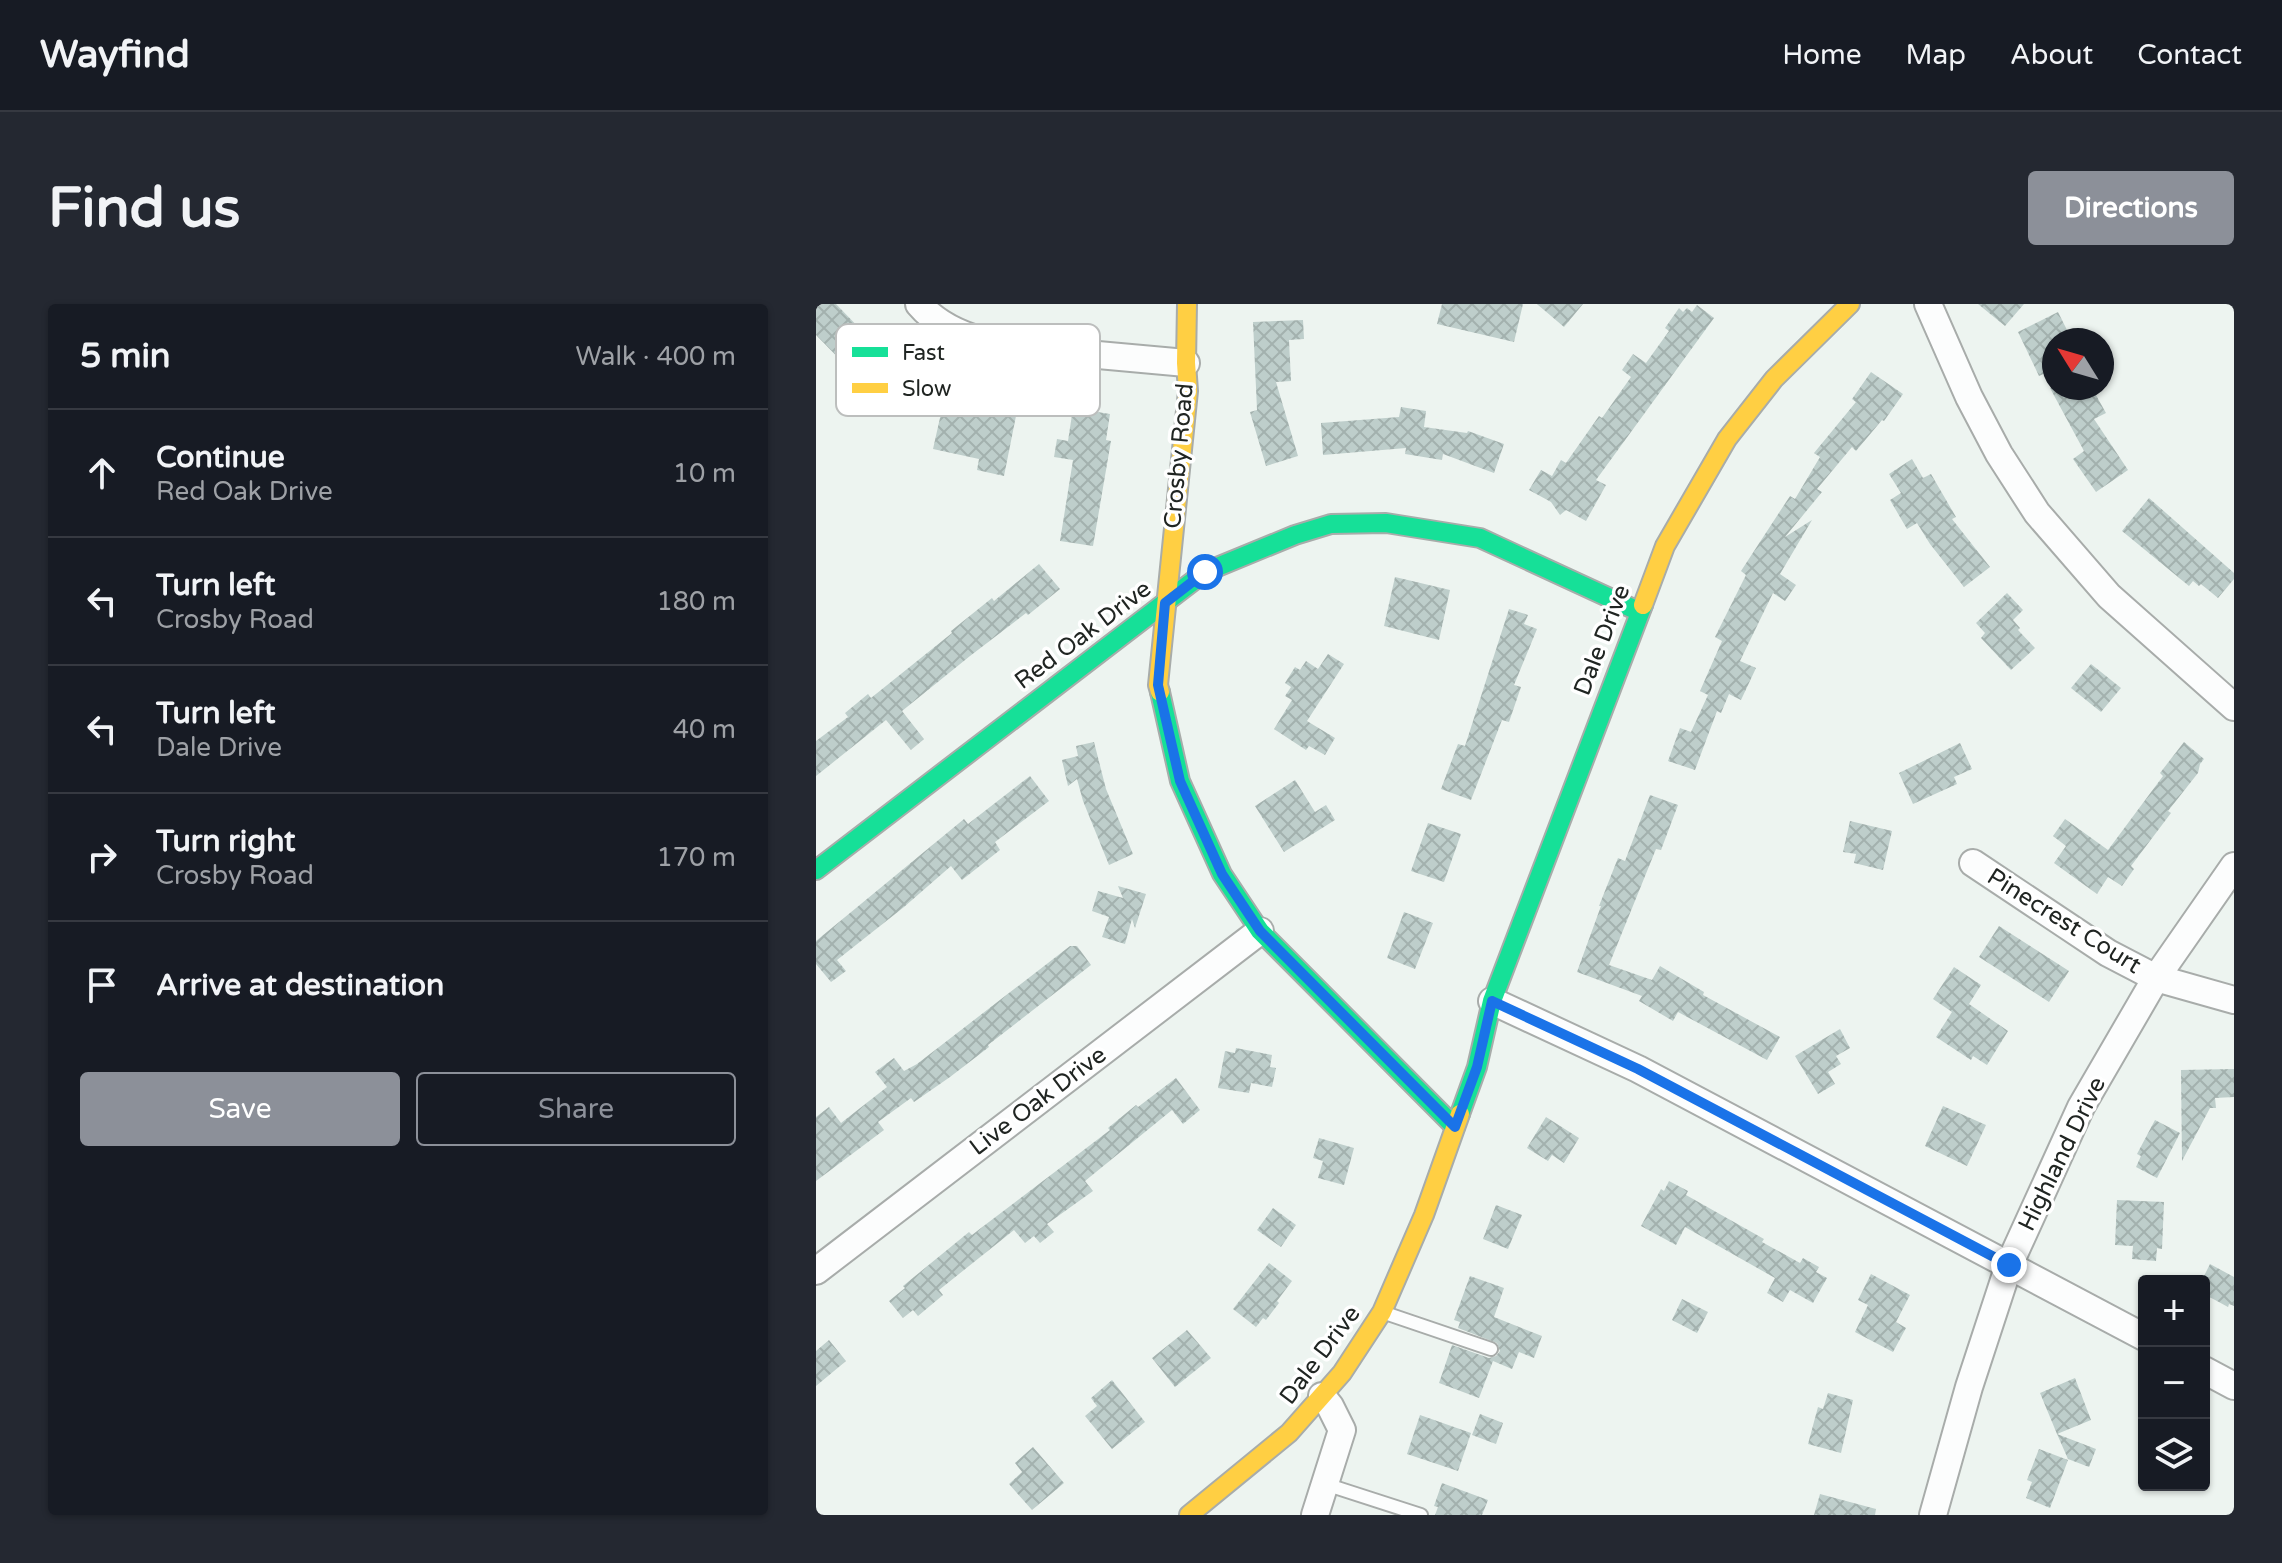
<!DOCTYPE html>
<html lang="en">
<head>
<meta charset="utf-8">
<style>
	:root { --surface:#171b24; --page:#242831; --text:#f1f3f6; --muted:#9ea1a6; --line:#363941; --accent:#8c9099 }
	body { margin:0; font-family:"Varela Round",sans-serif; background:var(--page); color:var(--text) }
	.controls { position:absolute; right:24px; bottom:24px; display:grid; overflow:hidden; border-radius:8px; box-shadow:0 2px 6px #0004 }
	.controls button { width:72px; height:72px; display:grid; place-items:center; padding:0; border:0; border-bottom:2px solid var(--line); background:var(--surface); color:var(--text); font:40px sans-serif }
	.compass { position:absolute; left:1226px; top:24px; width:72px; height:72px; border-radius:50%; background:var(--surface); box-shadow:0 2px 6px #0004; rotate:307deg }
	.stop { position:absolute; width:24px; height:24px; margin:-18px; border:6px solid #1a73e8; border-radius:50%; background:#fff }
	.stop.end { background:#1a73e8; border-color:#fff; box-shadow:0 2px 8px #0008 }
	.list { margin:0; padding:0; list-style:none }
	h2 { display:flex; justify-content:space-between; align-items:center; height:104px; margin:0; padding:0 32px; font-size:34px }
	h2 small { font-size:26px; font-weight:400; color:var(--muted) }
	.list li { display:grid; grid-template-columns:52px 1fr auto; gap:24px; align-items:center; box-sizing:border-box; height:128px; padding:0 32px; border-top:2px solid var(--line) }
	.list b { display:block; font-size:30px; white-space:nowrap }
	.list p { margin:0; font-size:26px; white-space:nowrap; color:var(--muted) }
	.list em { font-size:26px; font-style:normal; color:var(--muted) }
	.actions { display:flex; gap:16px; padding:24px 32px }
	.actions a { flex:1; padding:18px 0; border:2px solid var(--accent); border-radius:8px; text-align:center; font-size:28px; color:var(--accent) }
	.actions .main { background:var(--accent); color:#fff }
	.icon { flex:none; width:44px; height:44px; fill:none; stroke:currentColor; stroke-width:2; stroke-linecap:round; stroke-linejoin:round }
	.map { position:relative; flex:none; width:1418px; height:1211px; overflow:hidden; border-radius:8px }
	header { display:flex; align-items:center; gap:48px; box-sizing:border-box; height:112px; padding:0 40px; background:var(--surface); border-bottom:2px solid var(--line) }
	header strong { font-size:38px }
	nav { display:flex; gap:44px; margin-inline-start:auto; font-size:28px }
	.intro { display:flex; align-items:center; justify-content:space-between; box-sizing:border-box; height:192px; padding:0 48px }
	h1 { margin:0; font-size:56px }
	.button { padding:20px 36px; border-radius:8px; background:var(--accent); color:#fff; font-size:28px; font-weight:700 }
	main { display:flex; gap:48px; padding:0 48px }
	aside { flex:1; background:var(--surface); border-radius:8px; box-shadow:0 2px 6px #0004 }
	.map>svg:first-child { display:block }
	.building { fill:url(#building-cross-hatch) }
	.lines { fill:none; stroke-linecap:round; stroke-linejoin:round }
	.lane-casing { stroke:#a8acaa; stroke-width:16 }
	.street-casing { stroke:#a8acaa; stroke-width:30 }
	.fast-casing { stroke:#a8acaa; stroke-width:22 }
	.slow-casing { stroke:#a8acaa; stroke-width:22 }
	.lane { stroke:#fcfdfd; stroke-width:12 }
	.street { stroke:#fcfdfd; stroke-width:26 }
	.fast { stroke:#16e098; stroke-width:18 }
	.slow { stroke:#ffcf43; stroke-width:18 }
	.route { stroke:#1a73e8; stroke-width:10 }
	.labels { text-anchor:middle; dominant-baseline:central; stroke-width:7; stroke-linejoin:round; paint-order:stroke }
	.street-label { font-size:24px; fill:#202522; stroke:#fff }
	.key { fill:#fff; stroke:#bcbebd; stroke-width:2 }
	.key-label { font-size:22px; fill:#202522 }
</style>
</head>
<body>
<header>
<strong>Wayfind</strong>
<nav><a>Home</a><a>Map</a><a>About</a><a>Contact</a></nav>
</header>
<div class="intro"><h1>Find us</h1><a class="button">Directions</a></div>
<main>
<aside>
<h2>5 min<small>Walk · 400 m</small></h2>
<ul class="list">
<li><svg class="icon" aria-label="ahead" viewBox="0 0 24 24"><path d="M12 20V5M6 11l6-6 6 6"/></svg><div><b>Continue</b><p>Red Oak Drive</p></div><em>10 m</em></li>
<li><svg class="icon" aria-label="left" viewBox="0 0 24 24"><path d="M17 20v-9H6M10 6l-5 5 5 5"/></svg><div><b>Turn left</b><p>Crosby Road</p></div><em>180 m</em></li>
<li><svg class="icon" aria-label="left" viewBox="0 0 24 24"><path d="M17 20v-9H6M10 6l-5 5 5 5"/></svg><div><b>Turn left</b><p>Dale Drive</p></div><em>40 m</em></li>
<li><svg class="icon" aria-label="right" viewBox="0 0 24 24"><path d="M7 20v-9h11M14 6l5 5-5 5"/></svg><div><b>Turn right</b><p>Crosby Road</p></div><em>170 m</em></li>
<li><svg class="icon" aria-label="arrive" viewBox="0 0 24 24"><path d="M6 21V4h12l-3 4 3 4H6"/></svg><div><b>Arrive at destination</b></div></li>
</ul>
<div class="actions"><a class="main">Save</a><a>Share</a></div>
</aside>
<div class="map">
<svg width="1418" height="1211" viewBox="0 0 1418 1211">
	<defs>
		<pattern id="building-cross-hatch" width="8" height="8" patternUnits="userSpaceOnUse" patternTransform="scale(2)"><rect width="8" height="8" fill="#bececb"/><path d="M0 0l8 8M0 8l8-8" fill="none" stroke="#a3b1ae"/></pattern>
	</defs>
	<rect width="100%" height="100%" fill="#edf4f0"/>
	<path class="building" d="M 0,0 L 20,0 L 50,31 L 46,36 L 99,71 L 99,78 L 82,104 L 42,78 L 44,76 L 0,31 Z
		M 626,0 L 707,0 L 698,38 L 621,20 Z
		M 721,0 L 767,0 L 748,23 Z
		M 1162,0 L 1208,0 L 1189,22 Z
		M 881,1 L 898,14 L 780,176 L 790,181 L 770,217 L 750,206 L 744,211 L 735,198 L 713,186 L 725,166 L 736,172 L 745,156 L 750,159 L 783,112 L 786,114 L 815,73 L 806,66 L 817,50 L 830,59 L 853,27 L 849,24 L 863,4 L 867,8 L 871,4 L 876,8 Z
		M 1242,8 L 1256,36 L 1238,36 L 1238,65 L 1223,72 L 1202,28 Z
		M 487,16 L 488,35 L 473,36 L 475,77 L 460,78 L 482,152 L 450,162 L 434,108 L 441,106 L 437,18 Z
		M 1055,68 L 1087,90 L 1068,117 L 1066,116 L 1040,147 L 1036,143 L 1001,185 L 1006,188 L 969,233 L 996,216 L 964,270 L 980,281 L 969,297 L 957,289 L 924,357 L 940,364 L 925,396 L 913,390 L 905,409 L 901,407 L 879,466 L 852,457 L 864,424 L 875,428 L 892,391 L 884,387 L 906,337 L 899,333 L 930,271 L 925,267 L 974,192 L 979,195 L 1004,153 L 998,149 L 1040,98 L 1036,95 Z
		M 1234,84 L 1276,84 L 1290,109 L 1278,115 L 1312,166 L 1280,188 L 1257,155 L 1268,147 Z
		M 130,87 L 202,102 L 188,172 L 161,166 L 163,155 L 117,145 Z
		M 585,103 L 610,107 L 608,123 L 651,129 L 652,127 L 688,140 L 678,169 L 627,150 L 626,156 L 589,150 L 590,144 L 507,151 L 505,119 L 583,113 Z
		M 257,104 L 294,110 L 290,136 L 295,137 L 277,242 L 244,237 L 257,156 L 238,153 L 241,135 L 252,137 Z
		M 1096,155 L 1107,174 L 1115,170 L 1140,213 L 1136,215 L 1174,263 L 1148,283 L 1114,240 L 1101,219 L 1091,225 L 1074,196 L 1085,189 L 1073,170 Z
		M 1333,194 L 1418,269 L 1418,275 L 1402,294 L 1385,280 L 1383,282 L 1377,277 L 1373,282 L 1306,227 Z
		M 223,260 L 244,285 L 212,311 L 210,309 L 154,352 L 86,407 L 108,435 L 95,446 L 70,416 L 0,472 L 0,437 L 32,413 L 29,409 L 52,390 L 55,394 L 136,329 L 135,327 L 176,294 L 178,297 Z
		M 579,273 L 634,286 L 623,336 L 568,322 Z
		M 1191,289 L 1207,306 L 1197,316 L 1204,324 L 1202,326 L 1219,344 L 1195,366 L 1165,334 L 1169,329 L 1160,319 Z
		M 693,305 L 712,311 L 708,320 L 721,325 L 698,381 L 705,383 L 693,418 L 686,416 L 655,496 L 625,485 L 642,440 L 649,442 Z
		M 512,350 L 528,360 L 491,417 L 519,434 L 509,451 L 493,442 L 490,446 L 458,425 L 476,396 L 469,392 L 475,383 L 469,379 L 479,363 L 484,366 L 490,357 L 502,365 Z
		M 1275,360 L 1305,384 L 1285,408 L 1255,384 Z
		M 278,438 L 290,485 L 317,550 L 293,561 L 267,497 L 261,475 L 252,482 L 246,456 L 262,452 L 260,442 Z
		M 1368,438 L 1388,455 L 1384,460 L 1382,469 L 1352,507 L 1355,509 L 1315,562 L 1318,565 L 1306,582 L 1292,573 L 1281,590 L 1238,559 L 1250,542 L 1237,532 L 1249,515 L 1292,546 L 1347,472 L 1344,469 Z
		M 1144,439 L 1156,465 L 1138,473 L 1141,480 L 1097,500 L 1083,469 Z
		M 214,472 L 233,497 L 179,538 L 184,546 L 146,576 L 135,562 L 88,603 L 21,656 L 30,667 L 15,678 L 0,660 L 0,637 L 148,515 L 152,520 Z
		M 479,476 L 499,508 L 510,501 L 519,516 L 468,548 L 439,502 Z
		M 834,491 L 862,501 L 845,546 L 840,545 L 793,661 L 836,676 L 844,662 L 888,688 L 887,691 L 964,733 L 951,756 L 862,708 L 857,717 L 823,697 L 826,692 L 761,668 L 785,602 L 783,602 L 802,554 L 809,557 Z
		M 1034,517 L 1076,527 L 1067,566 L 1038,559 L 1040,550 L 1027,548 Z
		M 612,519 L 645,530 L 628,578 L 595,567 Z
		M 302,582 L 330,590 L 319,624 L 316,615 L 309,640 L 286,633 L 293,613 L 276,607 L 282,587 L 307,594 Z
		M 588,608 L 617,619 L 599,665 L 571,654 Z
		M 1183,622 L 1253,667 L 1233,698 L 1163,653 Z
		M 254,642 L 261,642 L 275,661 L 172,741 L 173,743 L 134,773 L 98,798 L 95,794 L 62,818 L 68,826 L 0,877 L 0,813 L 13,803 L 25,819 L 71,783 L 59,768 L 78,754 L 88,767 L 101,760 Z
		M 1138,663 L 1165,681 L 1153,700 L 1192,727 L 1171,761 L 1157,752 L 1155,756 L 1120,733 L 1136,708 L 1117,695 Z
		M 1024,725 L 1034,744 L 1020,752 L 1025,760 L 1012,768 L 1019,780 L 1002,790 L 979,752 Z
		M 420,744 L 456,751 L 454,763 L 460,764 L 456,783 L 435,779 L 433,789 L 402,784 L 409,747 L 419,749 Z
		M 1418,765 L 1418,793 L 1399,794 L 1400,804 L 1394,804 L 1366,857 L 1365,766 Z
		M 360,774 L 384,806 L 367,820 L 356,806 L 269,877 L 277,887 L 231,920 L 238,928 L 224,939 L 218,932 L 209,939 L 198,926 L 123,986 L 127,991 L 102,1012 L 97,1006 L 87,1014 L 73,997 L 89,984 L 87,982 L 153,928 L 156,931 L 165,924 L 294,826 L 292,824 L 320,801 L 322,803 Z
		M 1127,802 L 1170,821 L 1151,862 L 1109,842 Z
		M 730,813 L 763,834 L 748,859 L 736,851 L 732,857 L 711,844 Z
		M 1339,816 L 1364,829 L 1341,874 L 1320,863 L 1325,852 L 1321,850 Z
		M 503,834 L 538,844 L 528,881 L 502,874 L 507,857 L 497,854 Z
		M 853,877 L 872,887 L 870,891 L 948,935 L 946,938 L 984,959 L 987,954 L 1003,963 L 1000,968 L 1011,974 L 997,999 L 974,986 L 967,998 L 951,989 L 959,974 L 869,923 L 860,941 L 825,922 L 845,885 L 848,887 Z
		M 1301,896 L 1348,898 L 1346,945 L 1341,944 L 1340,957 L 1316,955 L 1317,942 L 1299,941 Z
		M 680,901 L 706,911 L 692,945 L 667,935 Z
		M 457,904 L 480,921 L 465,943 L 441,926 Z
		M 453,959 L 476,977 L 461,997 L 463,999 L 450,1016 L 447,1014 L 440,1023 L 417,1005 Z
		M 1394,960 L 1418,973 L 1418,1002 L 1413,1000 L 1412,1003 L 1388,990 L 1388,972 Z
		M 1055,970 L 1094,991 L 1080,1018 L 1090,1024 L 1077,1048 L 1039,1028 L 1052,1001 L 1042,996 Z
		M 654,972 L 688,984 L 678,1013 L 726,1032 L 718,1054 L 703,1048 L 696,1065 L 677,1057 L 663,1094 L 623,1079 L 636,1041 L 673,1054 L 680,1052 L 684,1047 L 681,1039 L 642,1024 L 644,1018 L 638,1016 Z
		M 866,995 L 892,1008 L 881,1029 L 856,1016 Z
		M 371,1026 L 395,1054 L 359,1083 L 336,1054 Z
		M 13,1036 L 30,1057 L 0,1082 L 0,1047 Z
		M 1259,1074 L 1275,1116 L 1241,1130 L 1224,1089 Z
		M 296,1076 L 329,1118 L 296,1145 L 269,1112 L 281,1102 L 275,1094 Z
		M 1012,1089 L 1037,1096 L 1025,1149 L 992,1140 L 1002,1103 L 1007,1105 Z
		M 664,1110 L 687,1119 L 680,1140 L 656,1131 Z
		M 604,1111 L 655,1129 L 642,1167 L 591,1150 Z
		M 1241,1130 L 1280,1145 L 1273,1163 L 1252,1155 Z
		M 217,1143 L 248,1179 L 216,1206 L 193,1180 L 206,1168 L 199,1159 Z
		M 1223,1145 L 1252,1156 L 1234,1204 L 1210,1194 L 1216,1178 L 1211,1176 Z
		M 626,1179 L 672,1196 L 666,1211 L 619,1211 L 622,1203 L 618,1202 Z
		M 1004,1190 L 1060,1205 L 1059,1211 L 998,1211 Z"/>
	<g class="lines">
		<g class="lane-casing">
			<path id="lane" d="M 569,1009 L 675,1045
				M 509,1180 L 605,1211"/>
		</g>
		<g class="street-casing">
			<path id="street" d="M 103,0 C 141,45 217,46 271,50 C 304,53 337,56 370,59
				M 1112,0 L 1153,93 L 1183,150 L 1221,209 L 1293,292 L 1418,403
				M 1157,559 L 1292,649 L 1340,674 L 1418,696
				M 676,697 L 822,765 L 1328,1033
				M 0,967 L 444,627
				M 1388,1066 L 1418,1082
				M 499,1211 L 526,1126 L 514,1102 L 506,1092
				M 1117,1211 L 1153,1083 L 1193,961 L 1265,803 L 1340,674 L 1418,562"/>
		</g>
		<g class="fast-casing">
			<path id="fast" d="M 344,388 L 364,477 L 406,570 L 444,627 L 639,823
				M 0,566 L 389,268 L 479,231 L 515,220 L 570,219 L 664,234 L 822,307
				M 644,810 L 661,763 L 676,697 L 827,301"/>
		</g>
		<g class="slow-casing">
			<path id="slow" d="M 827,301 L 849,242 L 911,135 L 958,75 L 1034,0
				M 344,388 L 342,381 L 372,87 L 370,59 L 371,0
				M 373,1211 L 473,1129 L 526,1069 L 566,1008 L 608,911 L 644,810"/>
		</g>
		<use href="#lane" class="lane"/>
		<use href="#street" class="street"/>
		<use href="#fast" class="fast"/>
		<use href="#slow" class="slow"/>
	</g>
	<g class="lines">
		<path class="route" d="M 389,268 L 349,299 L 342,381 L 364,477 L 406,570 L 444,627 L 639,823 L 661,763 L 676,697 L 822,765 L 1193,961"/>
	</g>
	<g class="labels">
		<g class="street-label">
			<text transform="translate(363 152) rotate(-85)">Crosby Road</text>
			<text transform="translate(267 331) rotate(-37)">Red Oak Drive</text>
			<text transform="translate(786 336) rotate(-69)">Dale Drive</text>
			<text transform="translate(1248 617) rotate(32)">Pinecrest Court</text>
			<text transform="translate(222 797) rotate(-37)">Live Oak Drive</text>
			<text transform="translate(1246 850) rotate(-64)">Highland Drive</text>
			<text transform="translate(504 1051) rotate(-53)">Dale Drive</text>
		</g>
	</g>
	<rect x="20" y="20" width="264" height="92" rx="12" class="key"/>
	<rect x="36" y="43" width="36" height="10" fill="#16e098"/>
	<rect x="36" y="79" width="36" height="10" fill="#ffcf43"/>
	<g class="key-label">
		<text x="86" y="56">Fast</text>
		<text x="86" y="92">Slow</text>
	</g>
</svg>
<div class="controls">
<button>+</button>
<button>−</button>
<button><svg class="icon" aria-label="layers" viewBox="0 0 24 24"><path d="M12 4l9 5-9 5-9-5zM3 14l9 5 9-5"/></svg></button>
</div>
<svg class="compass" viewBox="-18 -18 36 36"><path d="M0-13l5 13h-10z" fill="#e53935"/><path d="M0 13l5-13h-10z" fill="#9ea1a6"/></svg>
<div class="stop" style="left:389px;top:268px"></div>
<div class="stop end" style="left:1193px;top:961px"></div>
</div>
</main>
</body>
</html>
